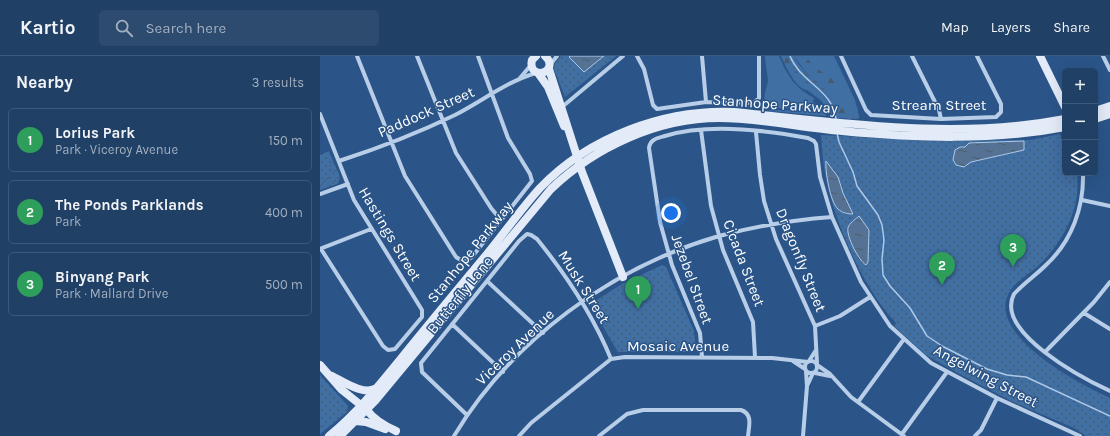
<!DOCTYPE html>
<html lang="en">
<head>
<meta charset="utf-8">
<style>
	:root { --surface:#204066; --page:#2d4b6f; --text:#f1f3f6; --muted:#a2afbf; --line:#3d597a; --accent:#eecd81 }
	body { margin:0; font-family:Karla,sans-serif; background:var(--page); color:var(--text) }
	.controls { position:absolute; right:12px; top:12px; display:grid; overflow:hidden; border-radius:6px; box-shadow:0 4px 16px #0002 }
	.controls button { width:36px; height:36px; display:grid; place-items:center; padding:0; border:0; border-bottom:1px solid var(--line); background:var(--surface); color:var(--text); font:20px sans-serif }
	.you { position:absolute; left:351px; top:157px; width:14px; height:14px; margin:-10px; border:3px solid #fff; border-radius:50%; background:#1a73e8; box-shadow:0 0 0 6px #1a73e833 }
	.badge { display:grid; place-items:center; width:26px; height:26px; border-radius:50%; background:var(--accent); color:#fff; font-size:13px; font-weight:700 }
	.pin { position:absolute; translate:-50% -33px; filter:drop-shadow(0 1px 2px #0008) }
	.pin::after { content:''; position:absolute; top:21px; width:14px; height:12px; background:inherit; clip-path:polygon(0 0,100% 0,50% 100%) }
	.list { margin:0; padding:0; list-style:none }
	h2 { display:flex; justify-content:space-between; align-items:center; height:52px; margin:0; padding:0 16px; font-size:17px }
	h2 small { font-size:13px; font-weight:400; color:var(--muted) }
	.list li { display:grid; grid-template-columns:26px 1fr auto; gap:12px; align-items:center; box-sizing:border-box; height:64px; margin:0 8px 8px; padding:0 8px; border:1px solid var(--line); border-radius:6px }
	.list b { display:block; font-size:15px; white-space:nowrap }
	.list p { margin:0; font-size:13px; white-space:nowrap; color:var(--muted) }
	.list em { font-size:13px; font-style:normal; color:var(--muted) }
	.icon { flex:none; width:22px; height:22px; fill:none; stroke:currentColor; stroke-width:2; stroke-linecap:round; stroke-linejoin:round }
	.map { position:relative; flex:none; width:790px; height:380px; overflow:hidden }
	header { display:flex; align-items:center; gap:24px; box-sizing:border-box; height:56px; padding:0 20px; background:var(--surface); border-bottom:1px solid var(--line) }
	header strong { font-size:19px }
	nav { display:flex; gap:22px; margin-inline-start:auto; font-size:14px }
	.search { width:280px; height:36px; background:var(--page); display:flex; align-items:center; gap:10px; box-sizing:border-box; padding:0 14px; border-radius:6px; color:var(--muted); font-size:15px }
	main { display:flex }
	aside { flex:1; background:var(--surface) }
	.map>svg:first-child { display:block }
	.grass { fill:#406fa4 }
	.forest { fill:url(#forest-firs) }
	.wetland { fill:url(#wetland-marsh) }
	.park { fill:url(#park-dots) }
	.garden { fill:url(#garden-furrows) }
	.water { fill:url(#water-ripples); stroke:#adc9e8 }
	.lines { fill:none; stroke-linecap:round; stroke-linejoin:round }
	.stream { stroke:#adc9e8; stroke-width:1.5 }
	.street { stroke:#b8cee8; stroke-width:4 }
	.secondary { stroke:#e2ebf7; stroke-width:8 }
	.labels { text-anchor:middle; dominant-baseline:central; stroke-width:3; stroke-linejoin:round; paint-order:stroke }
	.street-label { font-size:15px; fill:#fff; stroke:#2b5588 }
</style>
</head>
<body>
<header>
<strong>Kartio</strong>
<div class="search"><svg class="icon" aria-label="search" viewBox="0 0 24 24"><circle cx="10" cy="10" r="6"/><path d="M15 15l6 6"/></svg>Search here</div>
<nav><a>Map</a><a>Layers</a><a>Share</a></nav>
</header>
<main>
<aside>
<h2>Nearby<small>3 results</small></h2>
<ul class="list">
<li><span class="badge" style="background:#2e9e5b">1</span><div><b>Lorius Park</b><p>Park · Viceroy Avenue</p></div><em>150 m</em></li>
<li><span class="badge" style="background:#2e9e5b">2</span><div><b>The Ponds Parklands</b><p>Park</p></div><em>400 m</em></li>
<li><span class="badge" style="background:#2e9e5b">3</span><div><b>Binyang Park</b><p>Park · Mallard Drive</p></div><em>500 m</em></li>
</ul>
</aside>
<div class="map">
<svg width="790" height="380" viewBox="0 0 790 380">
	<defs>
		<pattern id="forest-firs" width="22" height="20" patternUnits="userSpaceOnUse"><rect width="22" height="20" fill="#406fa4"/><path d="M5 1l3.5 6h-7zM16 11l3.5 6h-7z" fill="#475a6f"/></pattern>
		<pattern id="wetland-marsh" width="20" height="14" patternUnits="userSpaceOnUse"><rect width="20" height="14" fill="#406fa4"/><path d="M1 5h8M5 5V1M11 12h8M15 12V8" fill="none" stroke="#475a6f"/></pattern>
		<pattern id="park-dots" width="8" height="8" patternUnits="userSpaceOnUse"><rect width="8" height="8" fill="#406fa4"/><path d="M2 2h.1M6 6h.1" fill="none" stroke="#475a6f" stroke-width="1.8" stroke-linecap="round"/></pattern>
		<pattern id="garden-furrows" width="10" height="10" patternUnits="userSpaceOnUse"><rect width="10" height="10" fill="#406fa4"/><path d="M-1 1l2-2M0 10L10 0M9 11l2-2" fill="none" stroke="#475a6f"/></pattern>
		<pattern id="water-ripples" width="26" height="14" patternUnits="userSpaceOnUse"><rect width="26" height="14" fill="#557295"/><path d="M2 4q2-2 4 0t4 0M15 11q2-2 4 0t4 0" fill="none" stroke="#505d6d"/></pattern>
	</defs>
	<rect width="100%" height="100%" fill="#2b5588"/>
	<path class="grass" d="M 445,0 L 459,0 C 467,19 475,32 494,42 L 493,46 L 497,49 L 499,53 L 451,52 C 439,46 447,33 448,25 C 448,20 445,7 445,0 Z
		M 461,0 L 467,0 C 475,17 517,44 513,61 L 509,60 L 503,46 L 475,25 Z
		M 474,0 L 514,0 L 535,44 L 539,62 L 536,63 L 519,62 L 513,44 Z
		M 449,54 L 505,55 L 506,60 L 450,55 Z"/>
	<path class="forest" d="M 461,0 L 467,0 L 470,6 L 491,29 L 489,34 C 477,36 465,9 461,0 Z
		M 474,0 L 486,0 L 493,10 L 514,24 L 514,31 L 519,35 L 518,42 L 527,38 L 531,48 L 527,56 L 522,62 C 517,60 513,45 514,39 L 509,38 L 485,15 Z
		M 502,39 L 513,55 L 512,59 L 508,57 L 506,51 L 500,43 L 500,40 Z
		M 452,44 L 453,44 L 482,47 L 471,51 L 453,49 Z
		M 535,50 L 537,50 L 539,62 L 528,63 L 528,60 Z"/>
	<path class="wetland" d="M 467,0 L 474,0 C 482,19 504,26 513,44 C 516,50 517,56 519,62 L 513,61 C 517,45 489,28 479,18 C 474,13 470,7 467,0 Z"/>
	<path class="park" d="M 241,0 L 296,0 L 245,41 L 234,13 L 234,9 Z
		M 740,78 L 741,83 L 745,83 L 745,117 L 757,117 C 761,152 744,185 719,209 C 710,218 697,224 690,235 C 663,278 761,329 790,342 L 790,380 L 766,380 L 754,372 L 691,345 L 634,315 L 606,299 L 574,270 L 576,267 C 544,234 515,167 506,122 C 503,108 502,93 501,79 L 608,85 L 710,84 Z
		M 9,95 L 20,123 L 17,128 L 0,134 L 0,99 Z
		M 342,209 L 346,211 L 374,275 L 376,292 L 372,296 L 298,296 L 271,250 L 272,247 L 302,228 Z
		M 0,319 L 28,350 L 27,356 L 0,378 Z"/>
	<path class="garden" d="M 3,108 L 15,109 L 20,121 L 19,123 L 14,118 L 13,111 Z
		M 9,120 L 10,124 L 18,124 L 17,126 L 0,132 L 0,128 Z"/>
	<path class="water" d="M 250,0 L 284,0 L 264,16 L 249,1 Z
		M 704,85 L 704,94 L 651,106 L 644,111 L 636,109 L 633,104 L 635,94 L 640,91 L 645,91 L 649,87 Z
		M 506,105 L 518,121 L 523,137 L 533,158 C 528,158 522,157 518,153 C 510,146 505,115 506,105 Z
		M 539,160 L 549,174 L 548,206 L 546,209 C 539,205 526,180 528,172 C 529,167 536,163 539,160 Z"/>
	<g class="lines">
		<path class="stream" d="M 470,0 C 480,26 513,34 516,63
			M 517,77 L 519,86 L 533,116 L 537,130 L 558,159 L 562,169 L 564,184 L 562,203 L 563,219 L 570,230 L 590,252 L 607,280 L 622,290 L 667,313 L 687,319 L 706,321 L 790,360"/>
		<path class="street" d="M 37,0 L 85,120 L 136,201 L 144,206 L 152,201 L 212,125 L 210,118 L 188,82 L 158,0
			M 97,0 L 136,97 L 171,152 L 181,164
			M 317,0 L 324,13 L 333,49 L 337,53 L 386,46 L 434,47 L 439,42 L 439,0
			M 382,0 L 386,46
			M 521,0 L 546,54 L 551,59 L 621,63 L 676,61 L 681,56 L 681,48 L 657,0
			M 592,0 L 619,54 L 621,63
			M 783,0 L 790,14
			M 230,9 L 237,0
			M 200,22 L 211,9
			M 242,51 L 303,0
			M 0,58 L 34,144 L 102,254 L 102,261 L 75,293 L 68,294 L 63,290 L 1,193
			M 381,74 L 391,150 L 403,194 L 433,266 L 435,301
			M 436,76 L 440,119 L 444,145 L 456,183 L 495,270 L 497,307
			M 19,105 C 59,92 98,77 135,59 C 162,45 188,25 216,17
			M 763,117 C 764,151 752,185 726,209 C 716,219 704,227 694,238 C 674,276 764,323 790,335
			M 0,138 L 28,128
			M 762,144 L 790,150
			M 0,193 L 51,173
			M 167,225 L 223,277
			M 764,257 L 790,273
			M 132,268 L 183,316
			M 495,270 L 520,260 L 550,241
			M 725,296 L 774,246 L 790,226
			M 382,301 L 380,277 L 352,209 L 340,166 L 329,92 C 330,83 338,82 345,80 C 388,67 445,74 488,82 L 494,85 L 496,88 L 500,121 L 512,161 L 541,226 L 570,270 L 611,307 L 677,342 L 760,380
			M485 311a6 6 0 1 1 12 0a6 6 0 1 1-12 0Z
			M 473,305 L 485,313
			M 489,305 L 496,294
			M 497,309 L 510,318 L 531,341 L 584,380
			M 495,317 L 510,320
			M 487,330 L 493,317
			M 538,346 L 584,283
			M 147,359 L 102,316 L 101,307 L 199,185 L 207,178 L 211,179 L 217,183 C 247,220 273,259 291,303
			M 582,378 L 627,316
			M 134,380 C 191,285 292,211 399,180 C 436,170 473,164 512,161
			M 199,380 L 211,367 L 291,303 L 305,301 L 452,302 L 488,306
			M 279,380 L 307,358 L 323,354 L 421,354 C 433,358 429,370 428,380
			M 483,380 L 487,330 L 486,315
			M 655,380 L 661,374 L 677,342"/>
		<path class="secondary" d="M 216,0 L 212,4 C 210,12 214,17 221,17 C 231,15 232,6 225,0
			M 720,0 L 745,51
			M 229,13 L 262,116 L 303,221
			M 218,17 L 228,31 L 244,70
			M 775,55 L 790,50
			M 775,63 L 790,58
			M 0,309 L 22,334 L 47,354 C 54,364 65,370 76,375
			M 12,320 C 24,326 44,340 57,332
			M 36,365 L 46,366 L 65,373
			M 9,380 C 36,358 57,332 79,305 C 108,269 138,233 167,198 C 185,176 201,153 220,132 C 269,81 344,53 414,56 C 524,67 636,84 745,63
			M 20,380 L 55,345 L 231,133 C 275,91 338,62 399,62 C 441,62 482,72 522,75 C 595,82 673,85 745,71"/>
	</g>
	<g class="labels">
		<g class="street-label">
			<text transform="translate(455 48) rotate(4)">Stanhope Parkway</text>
			<text x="619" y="49">Stream Street</text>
			<text transform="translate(106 56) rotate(-24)">Paddock Street</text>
			<text transform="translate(70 178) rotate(59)">Hastings Street</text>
			<text transform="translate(150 196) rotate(-51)">Stanhope Parkway</text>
			<text transform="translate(481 204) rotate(68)">Dragonfly Street</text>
			<text transform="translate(424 207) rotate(69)">Cicada Street</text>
			<text transform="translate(372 223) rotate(70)">Jezebel Street</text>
			<text transform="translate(264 231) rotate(58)">Musk Street</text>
			<text transform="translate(140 239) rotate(-51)">Butterfly Lane</text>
			<text x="358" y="290">Mosaic Avenue</text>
			<text transform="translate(195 291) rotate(-44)">Viceroy Avenue</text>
			<text transform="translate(666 320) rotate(28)">Angelwing Street</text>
		</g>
	</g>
</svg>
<div class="controls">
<button>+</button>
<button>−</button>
<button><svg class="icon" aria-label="layers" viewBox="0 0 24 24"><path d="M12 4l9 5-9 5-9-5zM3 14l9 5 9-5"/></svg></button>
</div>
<div class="you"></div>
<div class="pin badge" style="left:318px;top:253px;background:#2e9e5b">1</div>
<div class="pin badge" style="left:622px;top:229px;background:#2e9e5b">2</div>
<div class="pin badge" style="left:693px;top:211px;background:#2e9e5b">3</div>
</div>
</main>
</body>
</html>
